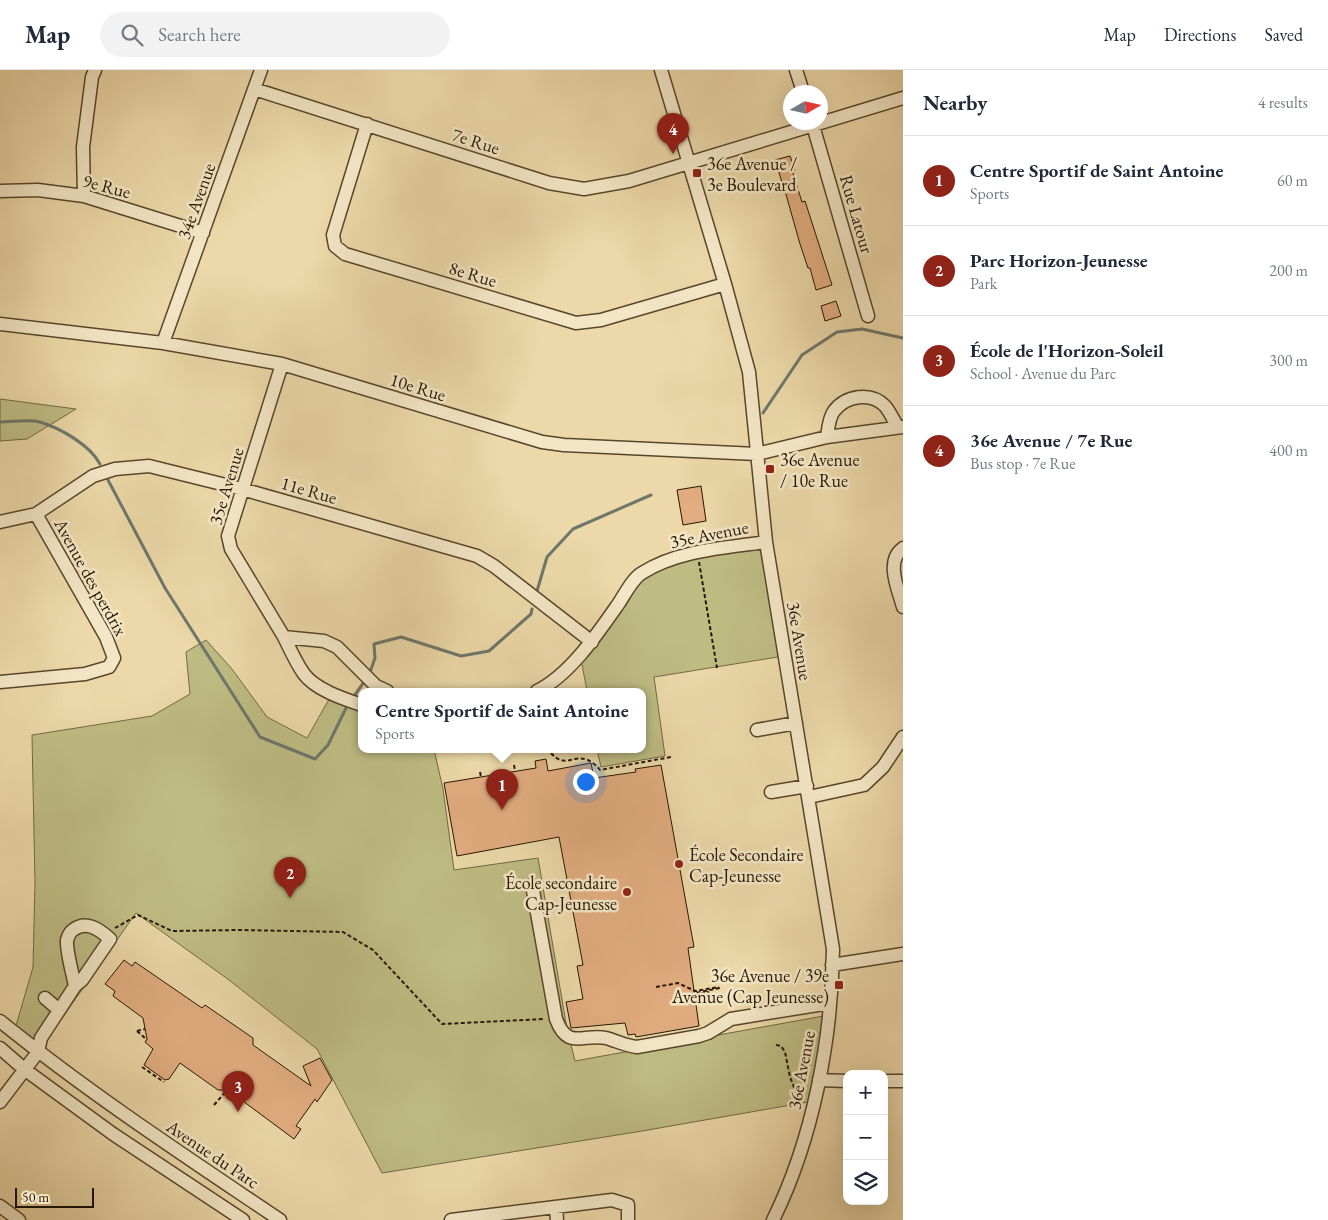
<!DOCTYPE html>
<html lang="en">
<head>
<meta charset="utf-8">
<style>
	:root { --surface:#fff; --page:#f2f2f3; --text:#1f2937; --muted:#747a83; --line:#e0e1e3; --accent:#8f2418 }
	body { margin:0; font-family:"EB Garamond",serif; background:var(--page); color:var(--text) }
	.controls { position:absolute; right:15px; bottom:15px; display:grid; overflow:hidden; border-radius:10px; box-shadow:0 5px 20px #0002 }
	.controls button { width:45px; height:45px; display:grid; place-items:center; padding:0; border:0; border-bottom:1px solid var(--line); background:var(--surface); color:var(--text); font:25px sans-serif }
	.compass { position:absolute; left:783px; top:15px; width:45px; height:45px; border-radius:50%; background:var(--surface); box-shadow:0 5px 20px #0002; rotate:81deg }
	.scale { position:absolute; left:15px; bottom:12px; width:79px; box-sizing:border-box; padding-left:5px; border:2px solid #271602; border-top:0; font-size:14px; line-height:18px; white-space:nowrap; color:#271602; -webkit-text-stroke:4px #f3e6c6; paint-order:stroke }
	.you { position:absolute; left:585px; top:711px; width:18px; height:18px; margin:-12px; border:4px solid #fff; border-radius:50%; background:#1a73e8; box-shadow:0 0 0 8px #1a73e833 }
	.badge { display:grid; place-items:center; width:32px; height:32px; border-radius:50%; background:var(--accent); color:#fff; font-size:16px; font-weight:700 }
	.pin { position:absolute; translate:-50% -41px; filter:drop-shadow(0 1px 2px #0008) }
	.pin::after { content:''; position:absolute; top:26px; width:18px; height:15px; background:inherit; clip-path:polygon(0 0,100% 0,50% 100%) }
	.popup { position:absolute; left:358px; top:618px; width:288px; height:65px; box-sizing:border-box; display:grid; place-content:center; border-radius:10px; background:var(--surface); filter:drop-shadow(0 1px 4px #0005); font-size:16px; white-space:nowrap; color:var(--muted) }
	.popup b { font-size:19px; color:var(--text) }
	.popup::after { content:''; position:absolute; left:50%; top:100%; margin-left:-10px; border:10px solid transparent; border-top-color:var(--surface) }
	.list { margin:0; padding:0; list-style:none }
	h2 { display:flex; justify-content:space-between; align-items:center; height:65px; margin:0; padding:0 20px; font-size:21px }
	h2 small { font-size:16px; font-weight:400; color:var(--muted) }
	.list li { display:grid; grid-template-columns:32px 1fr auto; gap:15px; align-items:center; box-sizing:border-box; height:90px; padding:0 20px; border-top:1px solid var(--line) }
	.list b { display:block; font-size:19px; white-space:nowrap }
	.list p { margin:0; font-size:16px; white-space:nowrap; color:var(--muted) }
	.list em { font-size:16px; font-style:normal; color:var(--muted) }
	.icon { flex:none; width:28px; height:28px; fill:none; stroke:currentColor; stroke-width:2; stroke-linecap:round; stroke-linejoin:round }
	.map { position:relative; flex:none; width:903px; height:1150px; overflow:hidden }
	header { display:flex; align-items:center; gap:30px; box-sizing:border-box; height:70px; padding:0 25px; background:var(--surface); border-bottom:1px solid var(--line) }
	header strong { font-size:24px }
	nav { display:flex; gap:28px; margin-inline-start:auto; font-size:18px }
	.search { width:350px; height:45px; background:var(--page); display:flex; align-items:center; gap:12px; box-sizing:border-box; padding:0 18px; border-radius:28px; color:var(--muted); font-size:19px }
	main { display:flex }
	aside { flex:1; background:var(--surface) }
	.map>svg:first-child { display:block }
	.green { fill:#bebc83; stroke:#726942 }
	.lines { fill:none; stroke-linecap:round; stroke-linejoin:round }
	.stream { stroke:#6d776c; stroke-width:3 }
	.building { fill:#e2ad80; stroke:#271602 }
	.minor-casing { stroke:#58462c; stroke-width:15 }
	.path { stroke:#271602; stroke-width:2; stroke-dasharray:4 2.5; stroke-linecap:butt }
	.minor { stroke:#f3e6c6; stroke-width:12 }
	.poi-dot { fill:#8f2418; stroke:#f3e6c6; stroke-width:2 }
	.labels { text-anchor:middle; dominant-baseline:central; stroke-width:5; stroke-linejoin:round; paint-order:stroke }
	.street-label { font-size:18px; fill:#271602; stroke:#f3e6c6 }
	.poi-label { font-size:18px; fill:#271602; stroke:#f3e6c6; text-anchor:start }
</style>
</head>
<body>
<header>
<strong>Map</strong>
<div class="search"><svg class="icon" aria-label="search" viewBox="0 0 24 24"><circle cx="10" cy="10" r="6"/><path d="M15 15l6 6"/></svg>Search here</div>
<nav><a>Map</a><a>Directions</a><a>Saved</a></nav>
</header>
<main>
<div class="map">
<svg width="903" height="1150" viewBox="0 0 903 1150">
	<rect width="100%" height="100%" fill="#ecd8a8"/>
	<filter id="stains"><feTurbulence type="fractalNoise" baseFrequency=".004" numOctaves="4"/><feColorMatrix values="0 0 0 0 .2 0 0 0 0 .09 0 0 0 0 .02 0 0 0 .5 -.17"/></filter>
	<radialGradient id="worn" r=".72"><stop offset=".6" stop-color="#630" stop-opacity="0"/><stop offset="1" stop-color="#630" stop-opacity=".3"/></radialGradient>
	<path class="green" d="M 0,329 L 76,339 L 27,369 L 0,371 Z
		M 766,472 L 784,586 L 654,607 L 665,686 L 601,697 L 597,679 L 642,679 L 642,621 L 587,621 L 580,584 L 640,504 L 669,489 Z
		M 206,570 L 232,599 L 267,647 L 307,668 L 332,624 L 362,635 L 362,679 L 434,679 L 443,719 L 454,800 L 538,788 L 567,959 L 575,991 L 829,945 L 814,1031 L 642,1061 L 382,1103 L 317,979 L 229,910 L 136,843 L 38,982 L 14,963 L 33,897 L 35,813 L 32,665 L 152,646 L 190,624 L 186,582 Z"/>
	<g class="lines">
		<path class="stream" d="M 763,343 L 802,285 L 837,262 L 862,259 L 903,268
			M 0,352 C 12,352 28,349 40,352 C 60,358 90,375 100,394
			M 108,410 L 165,518 L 260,667 L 315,689 L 328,675 L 347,636
			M 537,521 L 547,487 L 573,459 L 651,425
			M 369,605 L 375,588 L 374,574 L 401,567 L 461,586 L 489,581 L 531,544 L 532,539
			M 354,626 L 364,612"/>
	</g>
	<path class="building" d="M 790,86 L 795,100 L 792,100 L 802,132 L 805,131 L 832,215 L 816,220 L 810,198 L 808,198 L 800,174 L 787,128 L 775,90 Z
		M 836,231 L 841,246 L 825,251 L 821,236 Z
		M 701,416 L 706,451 L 683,455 L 677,420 Z
		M 546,689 L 548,701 L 591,693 L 594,708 L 636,702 L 635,699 L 661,695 L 694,877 L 688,878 L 699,956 L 636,967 L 635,964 L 628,965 L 625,953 L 571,958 L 566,932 L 583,929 L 577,896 L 583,895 L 559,767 L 457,786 L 444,713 L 536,698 L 535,691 Z
		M 124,890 L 132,896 L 135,892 L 202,938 L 205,935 L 253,968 L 253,975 L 311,1016 L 303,996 L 320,988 L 332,1010 L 317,1032 L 315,1029 L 296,1056 L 301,1059 L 294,1069 L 228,1020 L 218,1020 L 180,993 L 169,1009 L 165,1010 L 144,995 L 153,979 L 145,972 L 147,969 L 143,948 L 113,926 L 115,921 L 105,914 Z"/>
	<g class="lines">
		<g class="minor-casing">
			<path id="minor" d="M 661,0 L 725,214 L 749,302 L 766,472 L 833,879 C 832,969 813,1069 773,1150
				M 796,0 L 803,22
				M 254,19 L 549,113 L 584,119 L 629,111 L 903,28
				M 812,52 L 868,246
				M 367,54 L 333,165 L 335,176 L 345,184 L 576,253 L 601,250 L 725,214
				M 0,121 L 38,120 L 84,126 L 203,163
				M 84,126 L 83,77 L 92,7 L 95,0
				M 0,254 L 163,273 L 282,294 L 542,372 L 564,375 L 757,384 L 827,367 L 903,357
				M 163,273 L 261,0
				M 282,294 L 228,466 L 231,479 L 284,567 C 290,579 296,593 304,604 C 316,620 344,629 362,635
				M 827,367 C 828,360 829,347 834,341 C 845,326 871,321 885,336 C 890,342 893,349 897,356
				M 0,452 L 36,444 L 93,406 L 115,399 L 149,396 L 242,419 L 477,486 L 494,496 L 592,572
				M 903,478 C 885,491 898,519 903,537
				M 284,567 L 324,571 L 337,577 L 376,616 L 387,621
				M 0,612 L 85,604 L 109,597 L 114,588 L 106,567 L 36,444
				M 537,621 C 570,605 598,563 619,533 C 625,524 633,508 642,503 C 678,480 725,478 766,472
				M 757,660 L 796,653
				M 771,722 L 807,716
				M 809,727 L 864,715 L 883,697 L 903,667
				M 532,815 L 556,949 C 568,981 583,963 606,968 C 617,971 626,976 637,977 L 699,966 L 708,963 L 731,949 L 830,933
				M 832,895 L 903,884
				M 45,928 L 59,940
				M 0,951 C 89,1023 185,1086 280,1150
				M 0,978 L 24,999 L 113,1064 L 243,1150
				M 819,1010 L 847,1011
				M 884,1011 L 903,1011
				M 0,1032 L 38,982 L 41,968 L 75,916 C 73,905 66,881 67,870 C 68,866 69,863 73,860 C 86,850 99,859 110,869 L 82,910 L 75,916
				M 0,1136 L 19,1150
				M 556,1137 L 557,1150
				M 451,1150 L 612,1130 L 628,1135 L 628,1150"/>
		</g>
		<path class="path" d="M 699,492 L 717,598
			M 551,683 C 565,699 572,684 588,690 C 592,692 597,696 600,700 L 671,687
			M 514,695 L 515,701
			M 480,702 L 481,707
			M 115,858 L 138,845 L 172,861 L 238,860 L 343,862 L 373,880 L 442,954 L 544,949
			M 656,917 L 678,913 L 695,921 L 719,917
			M 695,932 L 697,932 L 696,927 L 709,924 L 708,922 L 696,925 L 695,923 L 720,918
			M 697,932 L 721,928
			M 137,961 L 147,970
			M 137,961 L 145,959
			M 776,975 L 781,976 L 785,982 L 790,1007 L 801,1035
			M 142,997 L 164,1012
			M 214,1035 L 227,1020"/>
		<use href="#minor" class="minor"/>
	</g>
	<g class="poi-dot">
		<rect x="692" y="98" width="10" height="10" rx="2.5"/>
		<rect x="765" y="394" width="10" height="10" rx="2.5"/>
		<circle cx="679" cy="794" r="5"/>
		<circle cx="627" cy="822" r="5"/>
		<rect x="834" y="910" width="10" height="10" rx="2.5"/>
	</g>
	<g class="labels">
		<g class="street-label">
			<text transform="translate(476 71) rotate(18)">7e Rue</text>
			<text transform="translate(107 116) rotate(15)">9e Rue</text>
			<text transform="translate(196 131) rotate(-70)">34e Avenue</text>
			<text transform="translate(857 144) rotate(74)">Rue Latour</text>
			<text transform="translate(473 204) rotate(17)">8e Rue</text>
			<text transform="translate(418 317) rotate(17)">10e Rue</text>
			<text transform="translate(226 416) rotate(-73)">35e Avenue</text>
			<text transform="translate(309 420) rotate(16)">11e Rue</text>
			<text transform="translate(709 464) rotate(-11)">35e Avenue</text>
			<text transform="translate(91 507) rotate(61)">Avenue des perdrix</text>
			<text transform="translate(800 571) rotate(81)">36e Avenue</text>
			<text transform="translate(801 1000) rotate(-79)">36e Avenue</text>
			<text transform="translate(213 1084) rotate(34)">Avenue du Parc</text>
		</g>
		<g class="poi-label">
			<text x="707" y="93">36e Avenue /<tspan x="707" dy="21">3e Boulevard</tspan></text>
			<text x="780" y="389">36e Avenue<tspan x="780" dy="21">/ 10e Rue</tspan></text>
			<text x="689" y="784">École Secondaire<tspan x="689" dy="21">Cap-Jeunesse</tspan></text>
			<text x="617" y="812" text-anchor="end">École secondaire<tspan x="617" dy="21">Cap-Jeunesse</tspan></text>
			<text x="829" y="905" text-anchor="end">36e Avenue / 39e<tspan x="829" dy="21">Avenue (Cap Jeunesse)</tspan></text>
		</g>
	</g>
	<rect width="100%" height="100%" filter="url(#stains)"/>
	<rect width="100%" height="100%" fill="url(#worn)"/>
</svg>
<div class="controls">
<button>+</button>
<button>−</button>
<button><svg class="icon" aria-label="layers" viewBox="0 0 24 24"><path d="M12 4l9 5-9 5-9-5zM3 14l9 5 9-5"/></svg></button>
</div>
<svg class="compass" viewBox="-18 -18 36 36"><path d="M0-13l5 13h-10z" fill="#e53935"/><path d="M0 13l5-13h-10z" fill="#747a83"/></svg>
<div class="scale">50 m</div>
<div class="you"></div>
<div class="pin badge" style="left:502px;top:740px">1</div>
<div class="popup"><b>Centre Sportif de Saint Antoine</b>Sports</div>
<div class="pin badge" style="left:290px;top:828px">2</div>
<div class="pin badge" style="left:238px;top:1042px">3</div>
<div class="pin badge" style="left:673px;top:84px">4</div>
</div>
<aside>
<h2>Nearby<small>4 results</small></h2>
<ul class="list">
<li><span class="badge">1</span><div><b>Centre Sportif de Saint Antoine</b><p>Sports</p></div><em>60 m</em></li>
<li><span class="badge">2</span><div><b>Parc Horizon-Jeunesse</b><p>Park</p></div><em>200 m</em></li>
<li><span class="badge">3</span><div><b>École de l'Horizon-Soleil</b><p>School · Avenue du Parc</p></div><em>300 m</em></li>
<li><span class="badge">4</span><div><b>36e Avenue / 7e Rue</b><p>Bus stop · 7e Rue</p></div><em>400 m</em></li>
</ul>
</aside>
</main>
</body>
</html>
